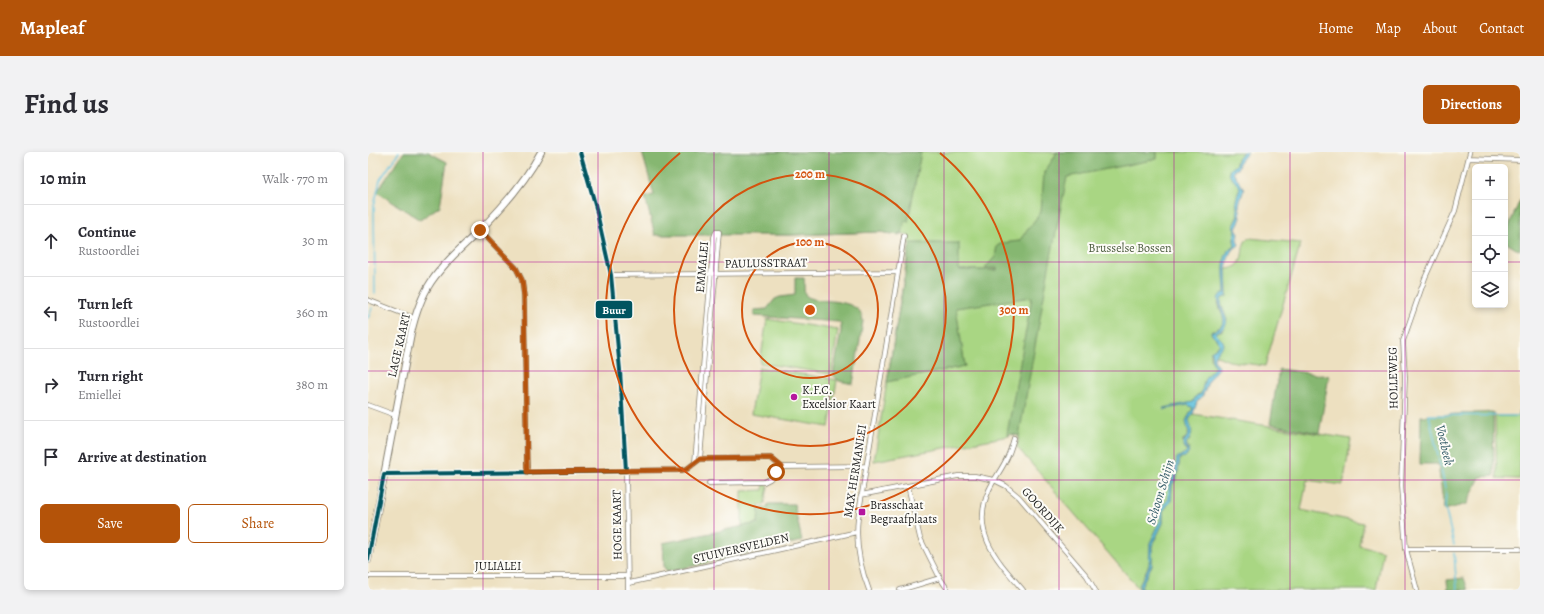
<!DOCTYPE html>
<html lang="en">
<head>
<meta charset="utf-8">
<style>
	:root { --surface:#fff; --page:#f2f2f3; --text:#2b2b33; --muted:#7c7c81; --line:#e1e1e2; --accent:#b45309 }
	body { margin:0; font-family:Alegreya,serif; background:var(--page); color:var(--text) }
	.controls { position:absolute; right:12px; top:12px; display:grid; overflow:hidden; border-radius:6px; box-shadow:0 2px 6px #0003 }
	.controls button { width:36px; height:36px; display:grid; place-items:center; padding:0; border:0; border-bottom:1px solid var(--line); background:var(--surface); color:var(--text); font:20px sans-serif }
	.stop { position:absolute; width:12px; height:12px; margin:-9px; border:3px solid #b45309; border-radius:50%; background:#fff }
	.stop.end { background:#b45309; border-color:#fff; box-shadow:0 1px 4px #0008 }
	.list { margin:0; padding:0; list-style:none }
	h2 { display:flex; justify-content:space-between; align-items:center; height:52px; margin:0; padding:0 16px; font-size:17px }
	h2 small { font-size:13px; font-weight:400; color:var(--muted) }
	.list li { display:grid; grid-template-columns:26px 1fr auto; gap:12px; align-items:center; box-sizing:border-box; height:72px; padding:0 16px; border-top:1px solid var(--line) }
	.list b { display:block; font-size:15px; white-space:nowrap }
	.list p { margin:0; font-size:13px; white-space:nowrap; color:var(--muted) }
	.list em { font-size:13px; font-style:normal; color:var(--muted) }
	.actions { display:flex; gap:8px; padding:12px 16px }
	.actions a { flex:1; padding:9px 0; border:1px solid var(--accent); border-radius:6px; text-align:center; font-size:14px; color:var(--accent) }
	.actions .main { background:var(--accent); color:#fff }
	.icon { flex:none; width:22px; height:22px; fill:none; stroke:currentColor; stroke-width:2; stroke-linecap:round; stroke-linejoin:round }
	.map { position:relative; flex:none; width:1152px; height:438px; overflow:hidden; border-radius:6px }
	header { display:flex; align-items:center; gap:24px; box-sizing:border-box; height:56px; padding:0 20px; background:var(--accent); color:#fff }
	header strong { font-size:19px }
	nav { display:flex; gap:22px; margin-inline-start:auto; font-size:14px }
	.intro { display:flex; align-items:center; justify-content:space-between; box-sizing:border-box; height:96px; padding:0 24px }
	h1 { margin:0; font-size:28px }
	.button { padding:10px 18px; border-radius:6px; background:var(--accent); color:#fff; font-size:14px; font-weight:700 }
	main { display:flex; gap:24px; padding:0 24px }
	aside { flex:1; background:var(--surface); border-radius:6px; box-shadow:0 2px 6px #0003 }
	.map>svg:first-child { display:block }
	.green { fill:#a9d683; stroke:#627950 }
	.forest { fill:#86b771; stroke:#516a46 }
	.water { fill:#5ec0dc; stroke:#3d6e7c }
	.lines { fill:none; stroke-linecap:round; stroke-linejoin:round }
	.stream { stroke:#5ec0dc; stroke-width:1.5 }
	.street-casing { stroke:#847e6e; stroke-width:5.5 }
	.secondary-casing { stroke:#847e6e; stroke-width:8 }
	.street { stroke:#fff; stroke-width:4 }
	.secondary { stroke:#fff; stroke-width:6 }
	.bus-1-casing { stroke:#fdfcf7; stroke-width:7 }
	.bus-1 { stroke:#005460; stroke-width:4 }
	.route { stroke:#b45309; stroke-width:5 }
	.grid { fill:none; stroke:#b5179e; stroke-width:1; stroke-opacity:0.55 }
	.ring { fill:none; stroke:#d4530e; stroke-width:2 }
	.poi-dot { fill:#b5179e; stroke:#fdfcf7; stroke-width:1.5 }
	.labels { text-anchor:middle; dominant-baseline:central; stroke-width:4; stroke-linejoin:round; paint-order:stroke }
	.park-label { font-size:12px; fill:#4d5d40; stroke:#fdfcf7 }
	.street-label { font-size:12px; fill:#1c1c1c; stroke:#fdfcf7 }
	.poi-label { font-size:12px; fill:#1c1c1c; stroke:#fdfcf7; text-anchor:start }
	.water-label { font-size:13px; font-style:italic; fill:#365e69; stroke:#fdfcf7 }
	.centre { fill:#d4530e; stroke:#fdfcf7; stroke-width:2 }
	.ring-label { font-size:12px; text-anchor:middle; font-weight:bold; fill:#d4530e; stroke:#fdfcf7; stroke-width:4; stroke-linejoin:round; paint-order:stroke }
	.line-badge { stroke:#fdfcf7; stroke-width:1.5 }
	.badge-label { font-size:11px; text-anchor:middle; font-weight:bold; fill:#fff }
</style>
</head>
<body>
<header>
<strong>Mapleaf</strong>
<nav><a>Home</a><a>Map</a><a>About</a><a>Contact</a></nav>
</header>
<div class="intro"><h1>Find us</h1><a class="button">Directions</a></div>
<main>
<aside>
<h2>10 min<small>Walk · 770 m</small></h2>
<ul class="list">
<li><svg class="icon" aria-label="ahead" viewBox="0 0 24 24"><path d="M12 20V5M6 11l6-6 6 6"/></svg><div><b>Continue</b><p>Rustoordlei</p></div><em>30 m</em></li>
<li><svg class="icon" aria-label="left" viewBox="0 0 24 24"><path d="M17 20v-9H6M10 6l-5 5 5 5"/></svg><div><b>Turn left</b><p>Rustoordlei</p></div><em>360 m</em></li>
<li><svg class="icon" aria-label="right" viewBox="0 0 24 24"><path d="M7 20v-9h11M14 6l5 5-5 5"/></svg><div><b>Turn right</b><p>Emiellei</p></div><em>380 m</em></li>
<li><svg class="icon" aria-label="arrive" viewBox="0 0 24 24"><path d="M6 21V4h12l-3 4 3 4H6"/></svg><div><b>Arrive at destination</b></div></li>
</ul>
<div class="actions"><a class="main">Save</a><a>Share</a></div>
</aside>
<div class="map">
<svg width="1152" height="438" viewBox="0 0 1152 438">
	<rect width="100%" height="100%" fill="#fdfcf7"/>
	<filter id="ink" filterUnits="userSpaceOnUse"><feTurbulence type="fractalNoise" baseFrequency=".025" numOctaves="2"/><feDisplacementMap in="SourceGraphic" scale="8" xChannelSelector="R" yChannelSelector="G"/><feConvolveMatrix kernelMatrix="1 2 1 2 8 2 1 2 1" color-interpolation-filters="sRGB"/></filter>
	<filter id="wash" filterUnits="userSpaceOnUse"><feTurbulence type="fractalNoise" baseFrequency=".012" numOctaves="4" result="noise"/><feDisplacementMap in="SourceGraphic" scale="16" xChannelSelector="R" yChannelSelector="G"/><feGaussianBlur stdDeviation="0.9" result="paint"/><feColorMatrix in="noise" values="0 0 0 0 0 0 0 0 0 0 0 0 0 0 0 0 0 1.4 0 .05"/><feComposite in="paint" operator="in"/></filter>
	<g filter="url(#wash)">
		<rect width="100%" height="100%" fill="#ede0c0"/>
		<path class="green" d="M 352,0 L 875,0 L 868,9 L 868,13 L 861,19 L 862,24 L 872,35 L 868,48 L 870,63 L 866,72 L 867,81 L 866,87 L 867,94 L 860,98 L 856,115 L 857,141 L 854,143 L 850,151 L 856,168 L 853,175 L 844,179 L 844,183 L 849,188 L 852,193 L 843,199 L 843,207 L 847,215 L 837,226 L 834,241 L 829,243 L 824,258 L 819,267 C 818,275 825,282 815,288 L 815,292 L 819,300 L 809,306 L 806,323 L 801,334 L 800,348 L 794,354 L 792,362 L 793,368 L 782,391 L 782,411 L 771,433 L 772,438 L 649,295 L 651,284 L 642,282 L 641,284 L 506,309 L 536,126 L 582,217 L 597,214 L 587,156 L 664,144 L 629,118 L 537,118 L 542,91 L 539,90 L 540,83 L 531,81 L 531,83 L 512,80 L 422,83 L 344,82 Z
			M 881,86 L 933,91 L 897,214 L 861,209 L 847,203 L 848,200 L 856,192 L 847,181 L 855,178 L 859,168 L 853,151 L 854,146 L 859,144 L 858,117 C 882,116 869,92 881,86 Z
			M 399,167 L 470,178 L 463,222 L 392,211 Z
			M 391,215 L 469,228 L 461,275 L 383,262 Z
			M 1152,252 L 1152,327 L 1129,326 L 1127,264 L 1151,264 Z
			M 825,262 L 983,287 L 975,333 L 939,328 L 933,358 L 995,371 L 991,393 L 1015,399 L 1008,438 L 775,438 L 773,434 L 784,413 L 784,394 L 795,371 L 795,359 L 803,349 L 804,333 L 809,326 L 812,306 L 817,305 L 821,297 L 818,291 L 822,288 L 821,268 Z
			M 396,332 L 399,332 L 400,334 L 397,351 L 395,353 L 391,353 L 391,371 L 374,374 L 374,339 L 395,338 Z"/>
		<path class="forest" d="M 36,0 L 60,0 L 79,10 L 72,54 L 52,68 L 9,40 Z
			M 274,0 L 553,0 L 540,70 L 537,69 L 534,82 L 531,81 L 531,83 L 512,80 L 422,83 L 287,83 L 277,45 L 286,43 Z
			M 688,0 L 789,0 L 789,7 L 699,25 L 681,115 L 651,284 L 642,282 L 641,284 L 639,282 L 664,145 L 588,156 L 597,214 L 519,230 L 542,91 L 591,91 L 591,118 L 629,118 L 629,116 L 617,116 L 627,105 L 629,94 L 634,91 L 651,89 L 673,60 L 676,21 L 687,4 Z
			M 1152,48 L 1152,98 L 1148,97 L 1137,90 L 1137,83 Z
			M 427,126 L 436,126 C 437,130 435,137 437,142 C 442,154 493,141 495,169 L 485,232 L 471,229 L 465,223 L 473,179 L 473,173 L 471,170 L 386,164 L 386,158 L 399,157 L 407,147 L 412,145 L 427,143 Z
			M 911,217 L 961,224 L 951,281 L 902,272 Z
			M 1125,260 L 1126,324 L 1112,325 L 1099,352 L 1076,358 L 1070,312 L 1052,312 L 1053,264 Z
			M 400,352 L 426,352 L 434,389 L 299,420 L 296,415 L 295,391 L 390,371 L 391,357 L 399,355 Z
			M 1096,426 L 1100,438 L 1080,438 L 1079,428 Z"/>
		<path class="water" d="M 875,0 L 880,0 L 871,11 L 870,16 L 866,18 L 865,20 L 876,37 L 871,52 L 873,66 L 868,76 L 871,81 L 869,88 L 871,93 L 863,99 L 860,107 L 858,117 L 859,144 L 854,146 L 853,148 C 853,165 869,171 847,181 L 855,189 L 856,192 C 853,198 843,201 847,210 C 848,212 850,214 850,216 L 841,227 L 835,243 L 829,250 L 825,262 L 821,268 C 824,278 826,284 818,291 L 821,301 L 817,305 L 812,306 L 809,324 L 804,333 L 803,349 L 795,359 L 795,371 L 784,394 L 784,413 L 773,434 L 775,438 L 772,438 L 771,433 L 781,414 L 782,391 L 793,368 L 792,362 L 794,354 L 800,348 L 801,334 L 806,323 L 809,306 L 819,300 L 815,291 L 821,282 L 818,269 L 825,256 L 820,253 L 798,257 L 796,258 L 796,256 L 825,250 L 828,244 L 833,242 L 837,226 L 847,215 L 844,208 L 843,199 L 852,193 L 849,188 L 844,183 L 843,180 L 853,175 L 856,168 L 850,147 L 852,143 L 857,141 C 857,129 851,97 867,94 L 866,87 L 867,81 L 866,72 L 870,64 L 868,48 L 872,35 L 862,24 L 861,19 L 863,16 L 868,13 L 869,8 Z"/>
		<g class="lines">
			<path class="stream" d="M 7,142 L 6,54 L 12,28 L 31,0
				M 0,166 L 4,156
				M 1086,393 L 1077,355 L 1078,340 L 1061,263 L 1152,264
				M 1086,401 L 1089,438"/>
		</g>
	</g>
	<g filter="url(#ink)">
		<g class="lines">
			<g class="street-casing">
				<path id="street" d="M 212,0 L 227,52 L 243,123 L 252,218 L 258,319 L 260,438
					M 1101,6 L 1152,8
					M 112,78 L 148,116 L 154,128 L 156,144 L 159,321
					M 243,123 L 530,120
					M 0,148 L 46,166
					M 0,253 L 27,263
					M 646,286 C 644,293 642,300 639,306 C 634,317 626,327 621,338 C 602,381 629,408 655,438
					M 332,307 L 351,80
					M 327,310 L 346,85 L 348,80 L 351,80
					M 16,322 L 314,318 L 319,317 L 332,307 L 403,306 L 413,315
					M 341,331 L 396,330 L 402,327 L 413,315 L 498,314
					M 540,334 L 552,386 L 572,426 L 580,438
					M 493,343 L 590,324 L 607,324 L 626,328 L 638,334 L 651,345 L 719,424 L 727,438
					M 1038,397 L 1152,397
					M 0,424 L 260,424
					M 261,431 L 489,380
					M 501,438 C 492,415 487,391 490,366 L 536,84
					M 532,438 L 572,426
					M 1049,438 L 1038,397 L 1033,334 L 1037,226 L 1035,189 L 1057,126 L 1087,59 L 1102,0"/>
			</g>
			<g class="secondary-casing">
				<path id="secondary" d="M 0,408 L 43,181 C 47,164 53,145 63,130 C 76,111 94,95 111,79 C 135,55 157,30 173,0"/>
			</g>
			<use href="#street" class="street"/>
			<use href="#secondary" class="secondary"/>
			<g class="bus-1-casing">
				<path id="bus-1" d="M 212,0 L 227,52 L 243,123 L 252,218 L 258,319
					M 16,322 L 258,319
					M 0,408 L 16,322"/>
			</g>
			<use href="#bus-1" class="bus-1"/>
		</g>
	</g>
	<g class="lines" filter="url(#ink)">
		<path class="route" d="M 112,78 L 148,116 L 154,128 L 156,144 L 159,320 L 314,318 L 319,317 L 332,307 L 403,306 L 414,315 L 408,320"/>
	</g>
	<path class="grid" d="M 115,0 L 115,438M 230,0 L 230,438M 346,0 L 346,438M 461,0 L 461,438M 576,0 L 576,438M 691,0 L 691,438M 806,0 L 806,438M 922,0 L 922,438M 1037,0 L 1037,438M 0,110 L 1107,110M 1137,110 L 1152,110M 0,219 L 1152,219M 0,328 L 1152,328"/>
	<g class="ring">
		<circle cx="442" cy="158" r="68"/>
		<circle cx="442" cy="158" r="136"/>
		<path d="M572 1A204 204 0 1 1 312 1"/>
	</g>
	<g class="poi-dot">
		<circle cx="426" cy="245" r="4"/>
		<rect x="490" y="356" width="8" height="8" rx="2"/>
	</g>
	<g class="labels">
		<g class="park-label">
			<text x="762" y="96">Brusselse Bossen</text>
		</g>
		<g class="street-label">
			<text transform="translate(398 111) rotate(-1)">PAULUSSTRAAT</text>
			<text transform="translate(334 115) rotate(-85)">EMMALEI</text>
			<text transform="translate(31 193) rotate(-77)">LAGE KAART</text>
			<text transform="translate(1025 226) rotate(-91)">HOLLEWEG</text>
			<text transform="translate(487 319) rotate(-81)">MAX HERMANLEI</text>
			<text transform="translate(675 358) rotate(48)">GOORDIJK</text>
			<text transform="translate(249 373) rotate(-91)">HOGE KAART</text>
			<text transform="translate(373 396) rotate(-13)">STUIVERSVELDEN</text>
			<text x="130" y="414">JULIALEI</text>
		</g>
		<g class="poi-label">
			<text x="434" y="238">K.F.C.<tspan x="434" dy="14">Excelsior Kaart</tspan></text>
			<text x="502" y="353">Brasschaat<tspan x="502" dy="14">Begraafplaats</tspan></text>
		</g>
		<g class="water-label">
			<text transform="translate(1077 293) rotate(77)">Voetbeek</text>
			<text transform="translate(792 340) rotate(-73)">Schoon Schijn</text>
		</g>
	</g>
	<circle cx="442" cy="158" r="6" class="centre"/>
	<g class="ring-label">
		<text x="442" y="26">200 m</text>
		<text x="442" y="94">100 m</text>
		<text x="646" y="162">300 m</text>
	</g>
	<rect class="line-badge" x="227" y="148" width="38" height="19" rx="4" fill="#005460"/>
	<g class="badge-label">
		<text x="246" y="162">Buur</text>
	</g>
</svg>
<div class="controls">
<button>+</button>
<button>−</button>
<button><svg class="icon" aria-label="locate" viewBox="0 0 24 24"><circle cx="12" cy="12" r="6"/><path d="M12 2v4M12 18v4M2 12h4M18 12h4"/></svg></button>
<button><svg class="icon" aria-label="layers" viewBox="0 0 24 24"><path d="M12 4l9 5-9 5-9-5zM3 14l9 5 9-5"/></svg></button>
</div>
<div class="stop" style="left:408px;top:320px"></div>
<div class="stop end" style="left:112px;top:78px"></div>
</div>
</main>
</body>
</html>
